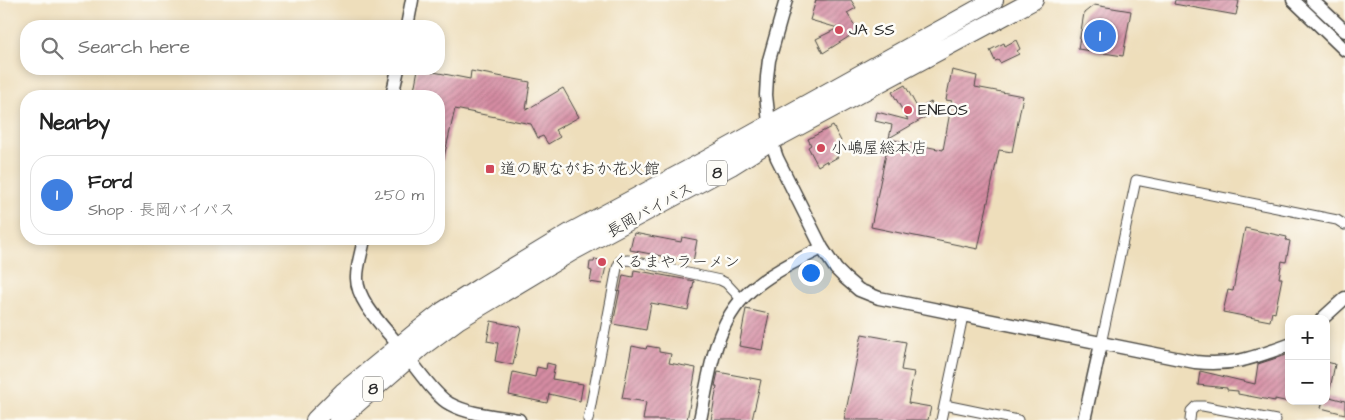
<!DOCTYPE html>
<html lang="en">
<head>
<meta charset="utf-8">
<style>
	:root { --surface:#fff; --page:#f6f6f6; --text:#222; --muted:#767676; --line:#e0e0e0; --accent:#0f766e }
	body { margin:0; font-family:"Architects Daughter","Klee One",sans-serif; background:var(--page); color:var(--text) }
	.controls { position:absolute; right:15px; bottom:15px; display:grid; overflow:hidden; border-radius:10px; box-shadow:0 2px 8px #0003 }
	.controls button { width:45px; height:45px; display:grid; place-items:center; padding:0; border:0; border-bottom:1px solid var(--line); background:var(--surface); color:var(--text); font:25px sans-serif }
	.you { position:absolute; left:810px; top:272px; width:18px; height:18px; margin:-12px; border:4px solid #fff; border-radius:50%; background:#1a73e8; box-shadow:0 0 0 8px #1a73e833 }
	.badge { display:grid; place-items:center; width:32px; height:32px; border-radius:50%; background:var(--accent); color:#fff; font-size:16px; font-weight:700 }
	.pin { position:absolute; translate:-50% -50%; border:2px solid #fff; box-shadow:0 1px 5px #0006 }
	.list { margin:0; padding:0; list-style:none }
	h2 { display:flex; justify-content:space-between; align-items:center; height:65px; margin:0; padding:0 20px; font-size:21px }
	h2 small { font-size:16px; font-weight:400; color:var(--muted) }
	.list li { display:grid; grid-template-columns:32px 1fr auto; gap:15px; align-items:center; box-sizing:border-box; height:80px; margin:0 10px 10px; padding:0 10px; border:1px solid var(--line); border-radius:20px }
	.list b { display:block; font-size:19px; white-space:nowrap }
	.list p { margin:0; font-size:16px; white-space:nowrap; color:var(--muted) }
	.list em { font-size:16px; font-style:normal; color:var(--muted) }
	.icon { flex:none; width:28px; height:28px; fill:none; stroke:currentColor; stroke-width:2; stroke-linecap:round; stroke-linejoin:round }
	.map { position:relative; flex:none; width:1345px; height:420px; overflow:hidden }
	.search { position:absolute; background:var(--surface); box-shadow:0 2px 8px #0003; left:20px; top:20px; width:425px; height:55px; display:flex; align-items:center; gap:12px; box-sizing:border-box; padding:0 18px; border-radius:20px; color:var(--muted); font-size:19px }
	.panel { position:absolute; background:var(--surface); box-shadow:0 2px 8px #0003; left:20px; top:90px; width:425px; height:155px; border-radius:20px }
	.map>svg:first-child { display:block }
	.building { fill:url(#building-hatch) }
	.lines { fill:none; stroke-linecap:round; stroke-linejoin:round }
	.street-casing { stroke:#484641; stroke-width:11 }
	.secondary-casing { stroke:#484641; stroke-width:15 }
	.highway-casing { stroke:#484641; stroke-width:20 }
	.street { stroke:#fff; stroke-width:9 }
	.secondary { stroke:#fff; stroke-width:12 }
	.highway { stroke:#fff; stroke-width:18 }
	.poi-dot { fill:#d1495b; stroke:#fdfcf7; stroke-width:2 }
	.labels { text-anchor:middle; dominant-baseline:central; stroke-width:5; stroke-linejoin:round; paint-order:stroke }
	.shield { fill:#fdfcf7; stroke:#6a6a68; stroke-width:1 }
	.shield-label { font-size:15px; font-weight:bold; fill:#2b2b2b }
	.poi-label { font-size:16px; fill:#2b2b2b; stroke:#fdfcf7; text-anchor:start }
	.street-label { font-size:16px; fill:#2b2b2b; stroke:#fdfcf7 }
</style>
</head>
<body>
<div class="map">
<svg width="1345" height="420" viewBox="0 0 1345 420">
	<defs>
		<pattern id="building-hatch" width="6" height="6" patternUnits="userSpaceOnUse" patternTransform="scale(1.25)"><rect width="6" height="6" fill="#d58ca3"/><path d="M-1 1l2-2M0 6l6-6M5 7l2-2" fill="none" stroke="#ad7385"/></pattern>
	</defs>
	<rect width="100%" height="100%" fill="#fdfcf7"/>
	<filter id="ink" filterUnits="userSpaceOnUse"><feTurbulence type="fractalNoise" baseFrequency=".02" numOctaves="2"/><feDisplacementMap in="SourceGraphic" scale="10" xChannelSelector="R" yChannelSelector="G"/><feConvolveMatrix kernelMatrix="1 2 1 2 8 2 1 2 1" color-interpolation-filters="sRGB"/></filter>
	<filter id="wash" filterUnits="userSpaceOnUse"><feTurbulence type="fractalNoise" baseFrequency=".0096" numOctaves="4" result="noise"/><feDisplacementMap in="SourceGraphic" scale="20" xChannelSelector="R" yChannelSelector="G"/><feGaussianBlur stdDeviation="1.12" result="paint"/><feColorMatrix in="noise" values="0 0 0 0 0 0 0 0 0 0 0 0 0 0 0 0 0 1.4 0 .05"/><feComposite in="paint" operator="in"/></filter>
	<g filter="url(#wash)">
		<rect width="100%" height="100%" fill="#eedebb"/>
		<g id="blocks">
			<path class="building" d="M 816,0 L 851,0 L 856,8 L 847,13 L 858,31 L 823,53 L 816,39 L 838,28 L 810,20 Z
				M 1175,0 L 1233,0 L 1239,1 L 1236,15 L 1174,4 Z
				M 1094,5 L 1131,11 L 1123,56 L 1078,49 L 1084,13 Z
				M 1016,40 L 1020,49 L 1017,51 L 1019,54 L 1000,63 L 998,60 L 995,61 L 990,50 L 1004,43 L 1005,46 Z
				M 418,69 L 470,79 L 471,71 L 530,82 L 526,110 L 563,88 L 579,117 L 555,130 L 560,137 L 548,144 L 543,136 L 538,138 L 531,124 L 455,109 L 442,166 L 439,166 L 439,96 L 413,96 Z
				M 952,70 L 977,76 L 975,87 L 1023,96 L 1012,152 L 999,150 L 978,249 L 871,227 L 889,139 L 943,150 L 952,101 L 946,100 Z
				M 905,85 L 918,109 L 931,102 L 936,111 L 889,138 L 892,125 L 875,121 L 877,112 L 908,120 L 892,92 Z
				M 833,126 L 841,141 L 836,144 L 840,152 L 836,154 L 838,157 L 827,163 L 826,161 L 818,166 L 808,147 L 811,145 L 808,139 Z
				M 1245,228 L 1287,237 L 1286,240 L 1290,241 L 1286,262 L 1282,261 L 1279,278 L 1282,278 L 1275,313 L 1272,312 L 1270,321 L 1223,312 L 1228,290 L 1233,291 Z
				M 634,233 L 681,242 L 682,237 L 697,240 L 693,262 L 630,250 Z
				M 595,259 L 607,262 L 602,284 L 590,282 L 592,271 L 589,270 L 590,262 L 594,262 Z
				M 634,270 L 694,281 L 688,310 L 651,303 L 646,330 L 613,324 L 623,275 L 633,277 Z
				M 746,309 L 769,314 L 762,350 L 739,346 Z
				M 491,321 L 521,327 L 513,365 L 495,361 L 498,343 L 487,341 Z
				M 862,334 L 906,342 L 901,370 L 914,372 L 908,403 L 931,407 L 928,420 L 844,420 Z
				M 632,346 L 646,349 L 647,346 L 659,348 L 659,352 L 671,354 L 669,363 L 696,368 L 687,420 L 643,420 L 646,402 L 622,398 Z
				M 1289,354 L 1289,402 L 1275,399 L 1275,401 L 1238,394 L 1238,391 L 1227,390 L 1227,388 L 1198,385 L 1200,371 L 1255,384 L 1258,364 Z
				M 1326,362 L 1335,364 L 1330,389 L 1326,388 Z
				M 547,363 L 555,365 L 552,379 L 583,384 L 580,401 L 549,394 L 547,403 L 509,395 L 513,372 L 535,377 L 537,367 L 546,369 Z
				M 718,372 L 761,380 L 752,420 L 711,420 L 717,386 L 715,386 Z
				M 1326,396 L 1345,401 L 1345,414 L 1321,408 L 1323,401 L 1326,401 Z"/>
		</g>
	</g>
	<g filter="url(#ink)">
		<use href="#blocks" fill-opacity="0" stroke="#484641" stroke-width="1"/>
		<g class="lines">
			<g class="street-casing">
				<path id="street" d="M 1101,344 L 1136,180 L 1317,216 L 1337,220 L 1345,225
					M 945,405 L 1018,420
					M 588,420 L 617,268 L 620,261 L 628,260 L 720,280 L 726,283 L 741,299
					M 941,420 L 963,316
					M 1190,420 L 1191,411 L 1196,406 L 1203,406 L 1276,420"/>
			</g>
			<g class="secondary-casing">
				<path id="secondary" d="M 786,0 L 769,60 L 767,77 L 766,95 L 771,141 L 777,158 L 822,248 L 836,269 L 845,278 L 859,290 L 879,298 L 1195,362 C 1234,366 1253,358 1289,345
					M 1293,0 L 1345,50
					M 1312,0 L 1345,31
					M 407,26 L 412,0
					M 392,96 L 398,69
					M 364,239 C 362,251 357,265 357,277 C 356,301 385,328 399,346
					M 1322,319 L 1345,298
					M 408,358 C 419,371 436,397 450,404 C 470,415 497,416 519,420
					M 700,420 C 710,372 714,318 756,286 C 776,270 800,259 822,248
					M 1084,420 L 1101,344"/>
			</g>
			<g class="highway-casing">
				<path id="highway" d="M 315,420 L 343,392 L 415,333 L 443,311 L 479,288 L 573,231 L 704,161 L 994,0
					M 338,420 L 423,346 L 458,320 L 573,251 L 731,166 L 771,141 L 1034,0"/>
			</g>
			<use href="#street" class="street"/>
			<use href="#secondary" class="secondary"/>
			<use href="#highway" class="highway"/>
		</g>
	</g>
	<g class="poi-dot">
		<circle cx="839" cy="30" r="5"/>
		<circle cx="908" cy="110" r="5"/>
		<circle cx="821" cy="148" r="5"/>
		<rect x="485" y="164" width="10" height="10" rx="2.5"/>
		<circle cx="602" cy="262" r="5"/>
	</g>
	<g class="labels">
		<g class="shield">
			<rect x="707" y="160.5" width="20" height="25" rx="4"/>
			<rect x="363" y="376.5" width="20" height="25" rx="4"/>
		</g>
		<g class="shield-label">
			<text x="717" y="173">8</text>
			<text x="373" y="389">8</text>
		</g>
		<g class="poi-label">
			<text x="849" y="30">JA SS</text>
			<text x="918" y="110">ENEOS</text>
			<text x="831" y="148">小嶋屋総本店</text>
			<text x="500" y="169">道の駅ながおか花火館</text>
			<text x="612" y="262">くるまやラーメン</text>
		</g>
		<g class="street-label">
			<text transform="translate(650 210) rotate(-29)">長岡バイパス</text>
		</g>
	</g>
</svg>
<div class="controls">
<button>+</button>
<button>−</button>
</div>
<div class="you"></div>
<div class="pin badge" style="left:1100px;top:36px;background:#3f7fe0">1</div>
<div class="search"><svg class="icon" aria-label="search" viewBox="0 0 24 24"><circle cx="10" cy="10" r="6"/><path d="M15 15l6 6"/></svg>Search here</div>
<section class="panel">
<h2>Nearby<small></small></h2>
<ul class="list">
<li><span class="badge" style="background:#3f7fe0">1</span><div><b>Ford</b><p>Shop · 長岡バイパス</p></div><em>250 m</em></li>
</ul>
</section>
</div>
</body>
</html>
